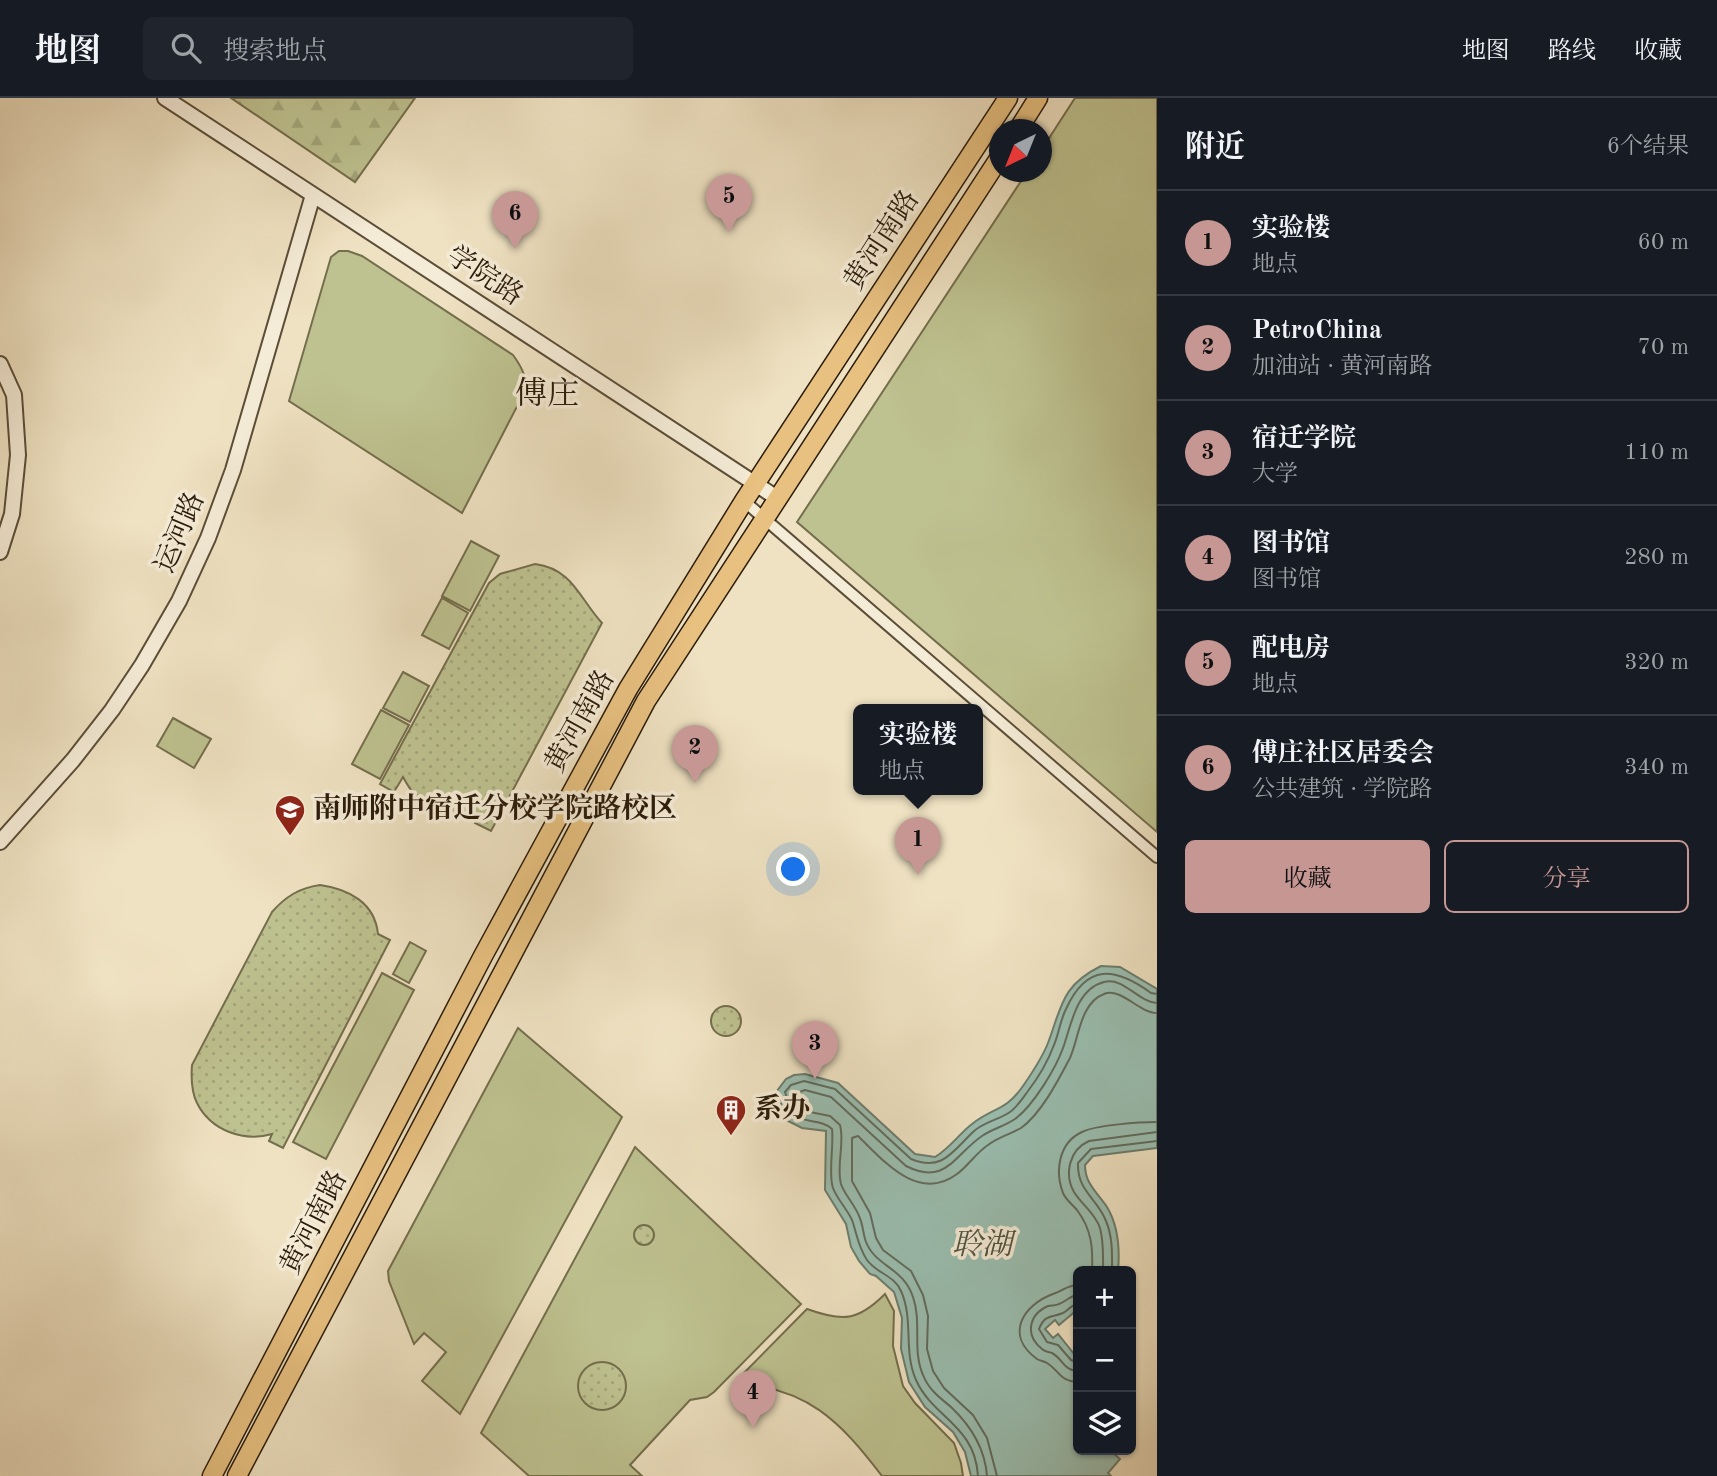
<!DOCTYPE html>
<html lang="zh">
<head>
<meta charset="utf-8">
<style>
	:root { --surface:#171b24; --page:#20242c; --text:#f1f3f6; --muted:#9ea1a6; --line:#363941; --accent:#c59692 }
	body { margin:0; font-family:"Old Standard TT","Noto Serif SC",serif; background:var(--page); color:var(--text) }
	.controls { position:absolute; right:21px; bottom:21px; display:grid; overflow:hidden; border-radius:10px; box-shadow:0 2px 5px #0004 }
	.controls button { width:63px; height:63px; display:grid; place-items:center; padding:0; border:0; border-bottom:2px solid var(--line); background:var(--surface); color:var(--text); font:35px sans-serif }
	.compass { position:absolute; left:989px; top:21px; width:63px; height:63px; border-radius:50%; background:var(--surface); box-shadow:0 2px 5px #0004; rotate:223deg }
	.you { position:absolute; left:794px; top:772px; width:24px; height:24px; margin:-18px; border:5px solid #fff; border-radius:50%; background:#1a73e8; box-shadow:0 0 0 10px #1a73e833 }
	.badge { display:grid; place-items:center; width:46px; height:46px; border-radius:50%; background:var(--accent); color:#111; font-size:23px; font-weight:700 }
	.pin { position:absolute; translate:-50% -58px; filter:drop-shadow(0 2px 4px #0008) }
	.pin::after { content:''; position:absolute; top:37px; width:24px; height:21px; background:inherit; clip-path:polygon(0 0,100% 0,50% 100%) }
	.popup { position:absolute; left:853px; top:606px; width:130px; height:91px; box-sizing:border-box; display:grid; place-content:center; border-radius:10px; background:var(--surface); filter:drop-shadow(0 2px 5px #0005); font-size:23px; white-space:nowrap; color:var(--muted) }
	.popup b { font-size:26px; color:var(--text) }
	.popup::after { content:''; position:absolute; left:50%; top:100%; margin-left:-14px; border:14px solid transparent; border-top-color:var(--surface) }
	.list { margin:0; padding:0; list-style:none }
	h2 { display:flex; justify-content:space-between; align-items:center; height:91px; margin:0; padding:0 28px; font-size:30px }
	h2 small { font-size:23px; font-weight:400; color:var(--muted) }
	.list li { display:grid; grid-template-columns:46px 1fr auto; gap:21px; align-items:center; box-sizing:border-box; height:105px; padding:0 28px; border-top:2px solid var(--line) }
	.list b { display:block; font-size:26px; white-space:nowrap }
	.list p { margin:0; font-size:23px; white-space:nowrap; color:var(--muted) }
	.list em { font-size:23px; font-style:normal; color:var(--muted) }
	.actions { display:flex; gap:14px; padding:21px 28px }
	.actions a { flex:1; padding:16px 0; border:2px solid var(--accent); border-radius:10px; text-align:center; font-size:24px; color:var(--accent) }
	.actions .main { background:var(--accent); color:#111 }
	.icon { flex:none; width:38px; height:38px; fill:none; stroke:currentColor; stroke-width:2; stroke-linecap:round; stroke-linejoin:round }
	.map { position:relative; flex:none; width:1157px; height:1378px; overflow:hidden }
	header { display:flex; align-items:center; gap:42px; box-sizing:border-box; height:98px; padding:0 35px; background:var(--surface); border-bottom:2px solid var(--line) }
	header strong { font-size:33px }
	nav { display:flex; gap:38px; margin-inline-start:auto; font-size:24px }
	.search { width:490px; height:63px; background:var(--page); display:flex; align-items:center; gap:18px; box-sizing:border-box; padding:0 24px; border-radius:10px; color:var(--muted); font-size:26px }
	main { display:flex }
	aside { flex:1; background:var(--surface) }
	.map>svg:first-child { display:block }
	.grass { fill:#bec290; stroke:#746e4d; stroke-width:2 }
	.forest { fill:url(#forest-firs); stroke:#746e4d; stroke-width:2 }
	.park { fill:url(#park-dots); stroke:#746e4d; stroke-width:2 }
	.water { fill:#9abeb0; stroke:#6d7d6e; stroke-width:2 }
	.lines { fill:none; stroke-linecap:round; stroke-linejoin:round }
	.shore { stroke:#626c5d; stroke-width:2 }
	.minor-casing { stroke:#5b4d38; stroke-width:14 }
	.tertiary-casing { stroke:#5b4d38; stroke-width:18 }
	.primary-casing { stroke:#2a1b0a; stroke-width:21 }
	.minor { stroke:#f5ecd7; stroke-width:10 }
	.tertiary { stroke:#f5ecd7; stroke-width:14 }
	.primary { stroke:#e8c181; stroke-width:18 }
	.labels { text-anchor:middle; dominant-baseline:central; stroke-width:7; stroke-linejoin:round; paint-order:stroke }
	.street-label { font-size:28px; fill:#2a1b0a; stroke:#f5ecd7 }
	.poi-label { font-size:28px; font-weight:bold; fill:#2a1b0a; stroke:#f5ecd7; text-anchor:start }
	.water-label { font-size:30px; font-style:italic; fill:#515444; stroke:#f5ecd7 }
	.quarter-label { font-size:32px; fill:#2a1b0a; stroke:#f5ecd7 }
</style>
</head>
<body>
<header>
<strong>地图</strong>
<div class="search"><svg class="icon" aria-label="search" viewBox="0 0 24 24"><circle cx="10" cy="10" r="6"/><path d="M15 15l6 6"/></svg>搜索地点</div>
<nav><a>地图</a><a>路线</a><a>收藏</a></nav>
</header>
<main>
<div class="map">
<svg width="1157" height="1378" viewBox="0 0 1157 1378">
	<defs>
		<pattern id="forest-firs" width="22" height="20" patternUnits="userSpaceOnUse" patternTransform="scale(1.75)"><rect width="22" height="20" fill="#bec290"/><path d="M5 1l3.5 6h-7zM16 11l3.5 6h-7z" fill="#a3a67b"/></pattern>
		<pattern id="park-dots" width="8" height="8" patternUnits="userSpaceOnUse" patternTransform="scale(1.75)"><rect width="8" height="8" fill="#bec290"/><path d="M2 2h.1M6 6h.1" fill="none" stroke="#a3a67b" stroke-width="1.8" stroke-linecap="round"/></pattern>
	</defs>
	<rect width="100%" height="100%" fill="#efe2c2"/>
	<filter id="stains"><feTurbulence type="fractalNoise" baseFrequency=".00286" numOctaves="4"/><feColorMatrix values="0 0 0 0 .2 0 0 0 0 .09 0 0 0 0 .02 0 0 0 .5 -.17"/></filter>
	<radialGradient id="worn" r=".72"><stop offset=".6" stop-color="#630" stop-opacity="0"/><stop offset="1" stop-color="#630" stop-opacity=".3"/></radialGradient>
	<path class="grass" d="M 1075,0 L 1157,0 L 1157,734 L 797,424 L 1027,74 L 1042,74 L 1042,51 Z
		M 339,153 L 348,153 L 362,158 L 513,257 C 521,268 526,277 526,291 L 462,415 L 289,303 L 331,159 Z
		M 471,443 L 499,458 L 470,513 L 442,498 Z
		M 442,500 L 468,515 L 449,551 L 422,537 Z
		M 403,574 L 429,588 L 410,624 L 383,610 Z
		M 381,612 L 409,627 L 380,681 L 352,666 Z
		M 173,620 L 211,641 L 194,670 L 157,648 Z
		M 410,844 L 426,853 L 409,885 L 393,876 Z
		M 382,875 L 414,892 L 326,1061 L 293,1044 Z
		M 518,930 L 622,1019 L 460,1316 L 422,1283 L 446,1254 L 424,1235 L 414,1246 L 389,1183 L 388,1173 Z
		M 635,1049 L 801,1206 L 714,1294 L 707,1299 L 690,1302 L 630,1367 L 642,1378 L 529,1378 L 481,1335 Z
		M 885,1196 L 894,1213 L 893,1248 L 903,1288 L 915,1305 L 954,1345 L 961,1365 L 963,1378 L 882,1378 C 840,1323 807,1289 734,1285 L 807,1211 C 843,1224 858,1223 885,1196 Z"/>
	<path class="forest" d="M 231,0 L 415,0 L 355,84 Z"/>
	<path class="park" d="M 535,466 C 573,471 579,500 602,525 L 491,733 L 475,725 L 480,715 C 440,726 422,714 403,679 L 394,694 L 380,686 L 489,485 L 500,476 Z
		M 320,787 C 349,791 375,805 378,836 L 390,842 L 283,1050 L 269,1043 L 272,1036 C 244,1044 211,1033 197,1005 C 191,993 191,980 192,967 L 272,814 C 285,799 299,790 320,787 Z
		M711 923a15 15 0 1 1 30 0a15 15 0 1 1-30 0Z
		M634 1137a10 10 0 1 1 20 0a10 10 0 1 1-20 0Z
		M578 1288a24 24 0 1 1 48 0a24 24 0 1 1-48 0Z"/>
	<path class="water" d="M 1101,868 L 1120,869 L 1157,891 L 1157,1050 L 1093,1058 L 1085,1067 C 1085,1086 1097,1094 1107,1109 C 1119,1129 1120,1151 1118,1173 L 1078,1173 L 1078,1211 L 1059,1227 L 1055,1222 L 1045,1231 L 1053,1240 L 1058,1236 L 1078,1261 L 1078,1352 L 1110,1352 L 1120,1361 L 1108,1375 L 1111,1378 L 971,1378 L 965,1354 L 953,1334 L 925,1309 L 909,1284 L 901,1251 L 902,1220 L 894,1194 L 876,1178 L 870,1176 L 859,1163 L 851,1149 L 846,1126 L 825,1092 L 826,1033 L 802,1030 L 786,1022 L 777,993 L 786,981 L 794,977 L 805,976 L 838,985 L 915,1056 L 935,1059 C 950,1050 959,1036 972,1026 C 993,1009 1005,1014 1023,988 C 1032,975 1042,960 1048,945 C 1062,908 1061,888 1101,868 Z"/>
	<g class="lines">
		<path class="shore" d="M 1092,1173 C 1093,1150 1092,1132 1077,1112 C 1072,1106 1066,1102 1063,1095 C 1055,1074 1058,1045 1082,1034 C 1096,1027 1140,1024 1157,1024
			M 1103,1173 C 1103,1158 1104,1145 1100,1130 C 1095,1115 1082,1107 1074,1094 C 1064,1076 1069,1052 1089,1043 L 1157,1034
			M 1112,1173 C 1112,1156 1113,1140 1106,1123 C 1097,1100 1077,1093 1078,1065 L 1091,1051 L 1157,1043
			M 1078,1187 C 1067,1187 1063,1193 1053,1196 C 1023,1207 1004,1237 1037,1261 C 1040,1263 1044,1263 1047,1265 C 1060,1273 1059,1283 1078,1284
			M 1078,1197 C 1069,1198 1067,1203 1059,1206 C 1056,1208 1052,1207 1048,1208 C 1028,1217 1025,1238 1042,1251 C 1045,1254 1049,1254 1052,1255 C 1063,1261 1064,1273 1078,1273
			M 1078,1206 C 1070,1207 1069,1212 1063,1215 C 1051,1220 1045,1216 1039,1231 L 1047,1244 L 1058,1247 L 1071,1262 L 1078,1265
			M 978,1378 C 975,1327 933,1320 916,1282 C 903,1253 914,1222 901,1193 C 894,1177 876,1175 867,1162 C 858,1149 857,1136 852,1122 C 847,1111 837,1101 833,1090 C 828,1077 834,1047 832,1031 C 822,1021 804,1025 792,1017 L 785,994 L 791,987 L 804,983 L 835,991 L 911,1061 C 942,1074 952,1054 973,1034 C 983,1024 999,1022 1010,1014 C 1017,1009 1023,1000 1028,993 C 1038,980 1048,963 1054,947 C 1059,935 1060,923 1066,911 C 1087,865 1115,869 1151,895 L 1157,896
			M 987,1378 C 985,1351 970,1327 951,1309 C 939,1299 929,1292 923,1277 C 912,1252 922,1225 913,1199 C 903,1169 876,1169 866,1144 C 863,1136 863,1126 859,1118 C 855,1107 844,1096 841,1086 C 836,1067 845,1046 840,1027 L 830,1018 L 800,1012 L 794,996 L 805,992 L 831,999 L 906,1068 C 946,1088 954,1057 982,1038 C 992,1031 1005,1028 1015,1021 C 1033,1008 1056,970 1063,950 C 1071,928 1076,891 1104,884 C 1124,879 1138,904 1157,905
			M 997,1378 L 987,1340 L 973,1317 L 944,1290 L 933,1273 L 927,1251 L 928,1218 L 923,1197 L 911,1173 L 883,1152 L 876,1140 L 870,1115 L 852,1083 L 852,1040 L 858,1038 C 884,1063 918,1105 957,1076 C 968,1068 976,1055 988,1047 C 998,1039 1011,1036 1021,1030 C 1041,1016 1059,981 1070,960 C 1079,940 1080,905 1104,896 C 1121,889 1139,915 1157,915"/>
		<g class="minor-casing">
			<path id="minor" d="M 744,403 L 1157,759"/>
		</g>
		<g class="tertiary-casing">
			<path id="tertiary" d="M 165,0 L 777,400
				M 0,266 L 14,297 L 18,357 L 12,416 L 0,454
				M 0,744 L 73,662 L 112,612 L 142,567 L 179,503 L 208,440 L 233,372 L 313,97"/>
		</g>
		<g class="primary-casing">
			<path id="primary" d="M 1018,32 L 1038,0
				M 212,1378 L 483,858 L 628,591 L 744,403 L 1008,0
				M 237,1378 L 646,603 L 1000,59"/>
		</g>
		<use href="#minor" class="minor"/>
		<use href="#tertiary" class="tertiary"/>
		<use href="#primary" class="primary"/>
	</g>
	<defs>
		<g id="school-pin" transform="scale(1.575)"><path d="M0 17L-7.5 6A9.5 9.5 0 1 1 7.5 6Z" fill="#8f2418" stroke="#f5ecd7"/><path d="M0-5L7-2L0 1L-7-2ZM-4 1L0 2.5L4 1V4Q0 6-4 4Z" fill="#fff"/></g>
		<g id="building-pin" transform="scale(1.575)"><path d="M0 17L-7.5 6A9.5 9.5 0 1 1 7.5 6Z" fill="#8f2418" stroke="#f5ecd7"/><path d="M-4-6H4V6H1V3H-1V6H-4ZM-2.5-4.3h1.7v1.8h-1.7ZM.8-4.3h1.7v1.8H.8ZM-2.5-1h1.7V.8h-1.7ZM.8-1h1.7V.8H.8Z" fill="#fff"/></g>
	</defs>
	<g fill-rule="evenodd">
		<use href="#school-pin" x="290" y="712"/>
		<use href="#building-pin" x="731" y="1012"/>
	</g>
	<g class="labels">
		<g class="street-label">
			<text transform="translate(883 143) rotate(-57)">黄河南路</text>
			<text transform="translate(484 179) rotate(33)">学院路</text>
			<text transform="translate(181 435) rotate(-67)">运河路</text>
			<text transform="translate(581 624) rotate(-61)">黄河南路</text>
			<text transform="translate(315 1125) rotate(-63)">黄河南路</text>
		</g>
		<g class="poi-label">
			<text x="313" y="712">南师附中宿迁分校学院路校区</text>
			<text x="754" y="1012">系办</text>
		</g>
		<g class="water-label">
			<text x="982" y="1148">聆湖</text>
		</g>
		<g class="quarter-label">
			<text x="547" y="298">傅庄</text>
		</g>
	</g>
	<rect width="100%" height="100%" filter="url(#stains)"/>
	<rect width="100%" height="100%" fill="url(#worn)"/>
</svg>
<div class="controls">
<button>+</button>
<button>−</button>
<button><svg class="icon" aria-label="layers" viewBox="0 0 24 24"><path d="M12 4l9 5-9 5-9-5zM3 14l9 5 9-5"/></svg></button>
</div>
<svg class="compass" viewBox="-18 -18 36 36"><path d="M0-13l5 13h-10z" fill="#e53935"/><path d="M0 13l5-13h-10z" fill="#9ea1a6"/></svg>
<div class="you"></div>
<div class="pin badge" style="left:918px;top:777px">1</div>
<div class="popup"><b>实验楼</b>地点</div>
<div class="pin badge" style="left:695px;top:685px">2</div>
<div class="pin badge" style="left:815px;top:981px">3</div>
<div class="pin badge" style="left:753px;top:1330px">4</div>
<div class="pin badge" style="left:729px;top:134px">5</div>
<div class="pin badge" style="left:515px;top:151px">6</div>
</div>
<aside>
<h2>附近<small>6个结果</small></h2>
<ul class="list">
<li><span class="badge">1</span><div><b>实验楼</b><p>地点</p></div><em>60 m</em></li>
<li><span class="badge">2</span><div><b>PetroChina</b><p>加油站 · 黄河南路</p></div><em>70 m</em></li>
<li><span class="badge">3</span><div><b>宿迁学院</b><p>大学</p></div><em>110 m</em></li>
<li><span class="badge">4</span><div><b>图书馆</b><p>图书馆</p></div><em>280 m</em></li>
<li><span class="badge">5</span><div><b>配电房</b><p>地点</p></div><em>320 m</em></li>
<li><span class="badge">6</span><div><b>傅庄社区居委会</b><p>公共建筑 · 学院路</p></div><em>340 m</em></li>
</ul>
<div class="actions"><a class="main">收藏</a><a>分享</a></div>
</aside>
</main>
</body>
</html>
